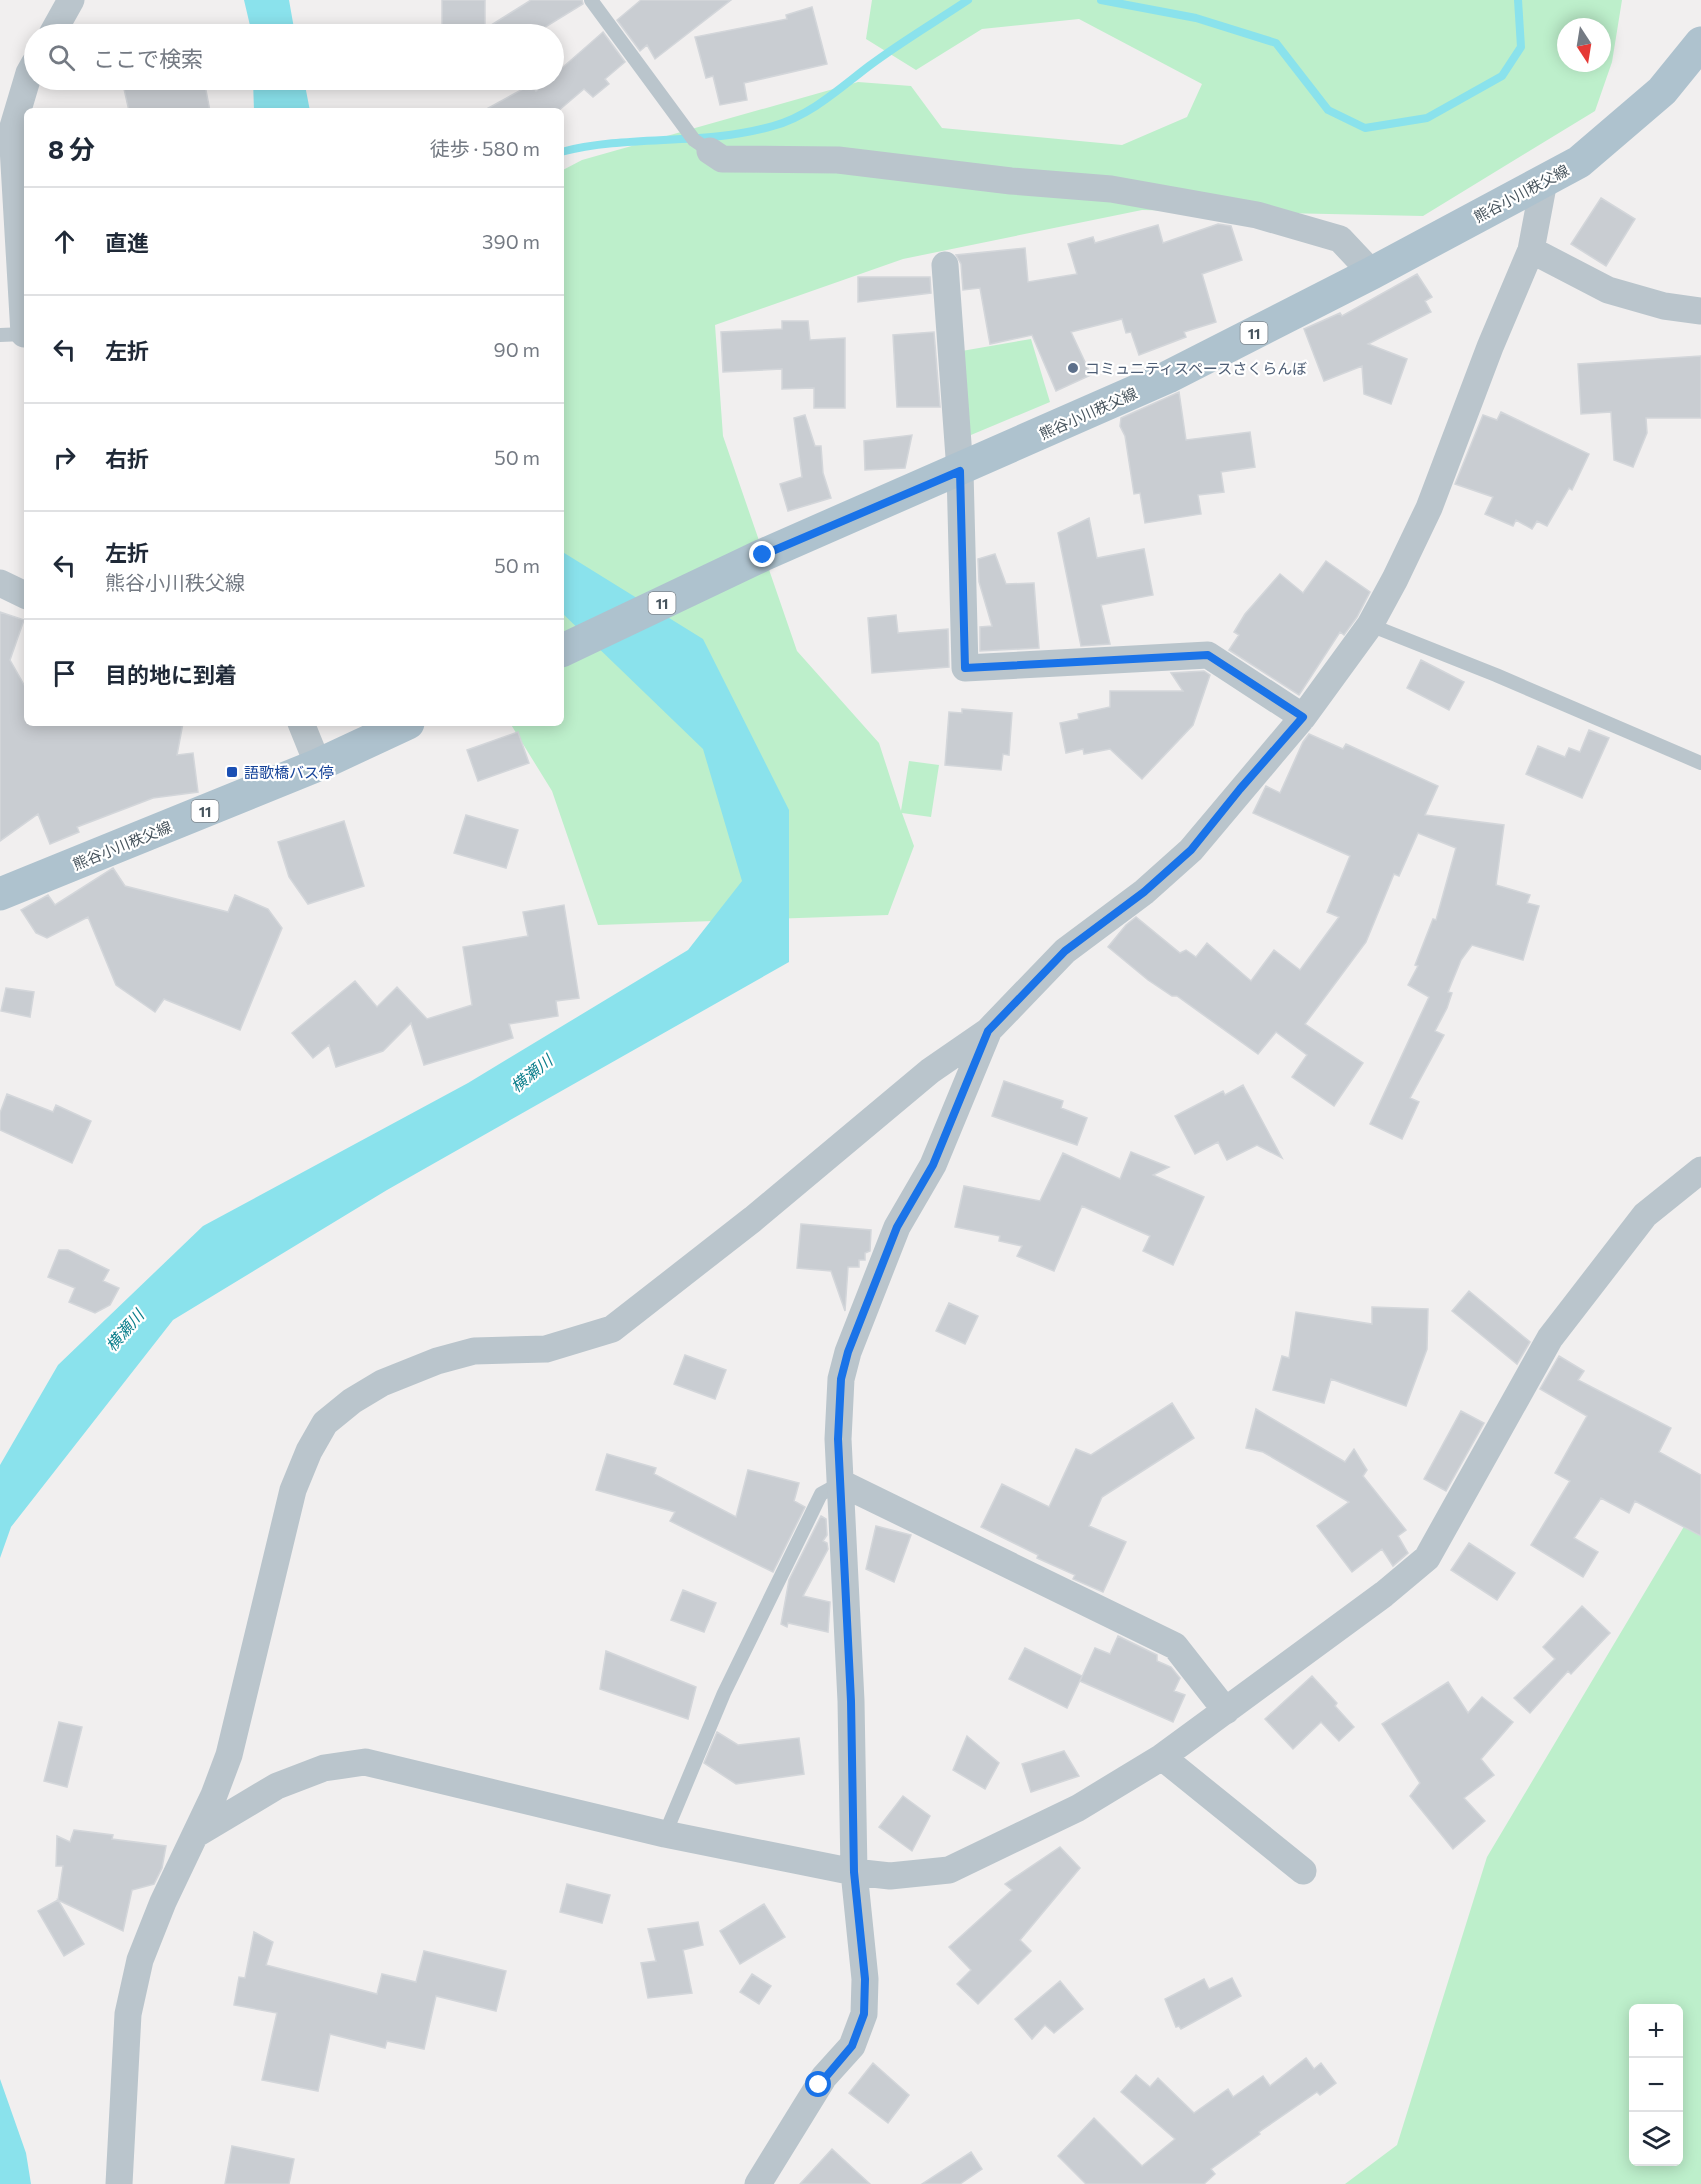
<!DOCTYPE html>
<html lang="ja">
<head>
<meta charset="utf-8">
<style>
	:root { --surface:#fff; --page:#f6f6f7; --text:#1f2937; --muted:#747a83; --line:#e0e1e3 }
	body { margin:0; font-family:Commissioner,"Noto Sans JP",sans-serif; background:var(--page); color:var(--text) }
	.controls { position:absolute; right:18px; bottom:18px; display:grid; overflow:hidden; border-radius:9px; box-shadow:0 3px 15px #0003 }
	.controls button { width:54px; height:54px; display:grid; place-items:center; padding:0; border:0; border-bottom:2px solid var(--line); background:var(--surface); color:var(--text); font:30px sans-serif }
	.compass { position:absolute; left:1557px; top:18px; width:54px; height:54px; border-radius:50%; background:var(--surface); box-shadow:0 3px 15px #0003; rotate:168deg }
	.stop { position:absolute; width:18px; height:18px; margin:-14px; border:4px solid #1a73e8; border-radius:50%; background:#fff }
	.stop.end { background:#1a73e8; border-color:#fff; box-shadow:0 2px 6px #0008 }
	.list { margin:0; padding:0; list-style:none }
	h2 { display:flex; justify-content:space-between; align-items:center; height:78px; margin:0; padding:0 24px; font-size:26px }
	h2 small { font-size:20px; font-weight:400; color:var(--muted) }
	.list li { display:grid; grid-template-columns:39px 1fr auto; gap:18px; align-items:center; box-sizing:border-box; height:108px; padding:0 24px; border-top:2px solid var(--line) }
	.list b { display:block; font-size:22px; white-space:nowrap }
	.list p { margin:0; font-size:20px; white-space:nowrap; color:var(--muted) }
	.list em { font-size:20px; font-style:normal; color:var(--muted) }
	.icon { flex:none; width:33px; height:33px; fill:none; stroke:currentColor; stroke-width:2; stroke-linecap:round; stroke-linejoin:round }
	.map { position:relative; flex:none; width:1701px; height:2184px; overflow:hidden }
	.search { position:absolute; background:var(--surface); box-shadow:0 3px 15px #0003; left:24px; top:24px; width:540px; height:66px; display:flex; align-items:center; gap:15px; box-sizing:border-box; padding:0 21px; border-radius:33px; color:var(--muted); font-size:22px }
	.panel { position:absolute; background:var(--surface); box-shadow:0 3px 15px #0003; left:24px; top:108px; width:540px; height:618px; border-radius:9px }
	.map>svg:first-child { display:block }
	.green { fill:#bdefcb; fill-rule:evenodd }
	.water { fill:#8ae2ec }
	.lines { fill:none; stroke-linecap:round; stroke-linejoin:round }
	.stream { stroke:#8ae2ec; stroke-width:8 }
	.building { fill:#c9cdd2; stroke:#d3d6da; stroke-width:1.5 }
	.lane { stroke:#bac5cc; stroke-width:14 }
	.street { stroke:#bac5cc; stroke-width:27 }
	.primary { stroke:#aec2ce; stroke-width:33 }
	.route { stroke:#1a73e8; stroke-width:8 }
	.service-dot { fill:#5c6f8a; stroke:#fff; stroke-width:2 }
	.transit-dot { fill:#1a4fb4; stroke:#fff; stroke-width:2 }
	.labels { text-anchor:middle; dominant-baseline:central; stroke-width:4.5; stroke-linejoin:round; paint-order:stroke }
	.shield { fill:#fff; stroke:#7e878e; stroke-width:1.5 }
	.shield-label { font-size:14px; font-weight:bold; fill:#47545d }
	.street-label { font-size:15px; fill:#47545d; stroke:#fff }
	.service-label { font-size:15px; fill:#4e5e75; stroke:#fff; text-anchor:start }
	.transit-label { font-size:15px; fill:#164399; stroke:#fff; text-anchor:start }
	.water-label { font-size:16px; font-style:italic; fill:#0c7f8c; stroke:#fff }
</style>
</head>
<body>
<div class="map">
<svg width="1701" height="2184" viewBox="0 0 1701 2184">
	<rect width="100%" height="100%" fill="#f1efef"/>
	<path class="green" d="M 872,0 L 1622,0 L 1612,62 L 1595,111 L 1423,216 L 1142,210 L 903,259 L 715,325 L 723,436 L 797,651 L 879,743 L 901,811 L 909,761 L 939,765 L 931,817 L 902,813 L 914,846 L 888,915 L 598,925 L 552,791 L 510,723 L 561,723 L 561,171 L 582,160 L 858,82 L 911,86 L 942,128 L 1122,145 L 1187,117 L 1202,84 L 1079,19 L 982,29 L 916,70 L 866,39 ZM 1566,27 L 1602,27 L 1602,63 L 1566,63 Z
		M 1031,339 L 1050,402 L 959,440 L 956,352 Z
		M 1701,1498 L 1701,2184 L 1345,2184 L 1397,2145 L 1487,1857 ZM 1634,2008 L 1678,2008 L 1678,2162 L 1634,2162 Z"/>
	<path class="water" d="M 244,0 L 289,0 L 295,34 L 252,34 Z
		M 253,80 L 304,80 L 310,111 L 254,111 Z
		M 561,551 L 703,639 L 789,810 L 789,962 L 387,1190 L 173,1320 L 11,1527 L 0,1558 L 0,1465 L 58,1365 L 203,1226 L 468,1083 L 688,950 L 742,881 L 703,749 L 561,612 Z
		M 0,2079 L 26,2153 L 31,2184 L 0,2184 Z"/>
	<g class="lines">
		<path class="stream" d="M 1101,0 L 1196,18 L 1276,43 L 1328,110 L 1365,128 L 1427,118 L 1502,76 L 1521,47 L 1518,0
			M 561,152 C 630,134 704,146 773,126 C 810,116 840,88 869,66 C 901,42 935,22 968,0"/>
	</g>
	<path class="building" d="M 442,0 L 485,0 L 485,29 L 531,0 L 582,0 L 583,4 L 534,34 L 517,34 L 515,31 L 442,29 Z
		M 641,0 L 731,0 L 655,59 L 647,45 L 640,51 L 617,20 Z
		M 812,7 L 827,64 L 744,83 L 747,100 L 720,105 L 713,76 L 706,78 L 695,37 L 787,19 L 786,15 Z
		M 603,32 L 625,62 L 605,79 L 609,84 L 593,97 L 584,89 L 558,111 L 483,111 L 532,84 L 536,91 L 548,80 L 554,80 L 554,75 Z
		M 122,80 L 204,80 L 210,111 L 129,111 Z
		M 1601,198 L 1635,219 L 1606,266 L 1571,244 Z
		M 1218,224 L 1231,226 L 1242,260 L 1202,274 L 1216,322 L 1184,332 L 1186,337 L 1139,355 L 1131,332 L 1126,333 L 1122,319 L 1071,332 L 1091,375 L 1056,391 L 1032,335 L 990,344 L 980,288 L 963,290 L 961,264 L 956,255 L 1025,248 L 1028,282 L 1077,274 L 1068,244 L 1093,237 L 1095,243 L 1158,225 L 1163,243 Z
		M 1417,274 L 1432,297 L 1425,301 L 1431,312 L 1368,344 L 1407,359 L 1391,404 L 1364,394 L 1362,366 L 1324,381 L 1304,329 L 1340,313 L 1342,316 Z
		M 858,277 L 930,277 L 931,293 L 858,302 Z
		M 782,321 L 808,321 L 810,340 L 845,338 L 845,408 L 814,408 L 814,388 L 782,389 L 782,369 L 723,372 L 721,332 L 782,329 Z
		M 934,332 L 940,407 L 897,407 L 893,335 Z
		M 1701,356 L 1701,418 L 1646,418 L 1647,433 L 1633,467 L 1614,460 L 1611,412 L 1581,414 L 1578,364 Z
		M 1179,392 L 1186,440 L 1250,432 L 1255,467 L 1221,472 L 1224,492 L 1198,495 L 1201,514 L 1145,523 L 1140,493 L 1134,494 L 1125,436 L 1120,426 L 1121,418 Z
		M 1501,412 L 1589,454 L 1572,490 L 1569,488 L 1547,526 L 1537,521 L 1532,529 L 1516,520 L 1513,526 L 1485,514 L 1493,497 L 1455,484 L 1483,415 L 1497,420 Z
		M 805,415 L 815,446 L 821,446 L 823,473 L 831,498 L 788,511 L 780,484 L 802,477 L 794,418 Z
		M 912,435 L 905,468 L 865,470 L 864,441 Z
		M 1089,518 L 1097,558 L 1144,549 L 1153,595 L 1101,605 L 1110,644 L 1081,646 L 1058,533 Z
		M 995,554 L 1006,584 L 1034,583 L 1039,648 L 980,651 L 980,627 L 992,626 L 979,582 L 978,559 Z
		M 1326,561 L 1370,592 L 1357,617 L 1344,635 L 1340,632 L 1299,695 L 1229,650 L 1239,635 L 1234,632 L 1245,614 L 1280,574 L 1303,593 Z
		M 0,612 L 24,620 L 10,660 L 27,690 L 27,723 L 183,723 L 177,755 L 193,753 L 198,792 L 153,798 L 77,827 L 79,832 L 50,844 L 38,814 L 0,841 Z
		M 896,615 L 898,633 L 948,629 L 949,667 L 872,673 L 868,618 Z
		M 1421,660 L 1464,682 L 1449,710 L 1407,688 Z
		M 1204,671 L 1210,675 L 1193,725 L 1142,779 L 1110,749 L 1084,754 L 1083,749 L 1066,753 L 1060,723 L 1079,719 L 1078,714 L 1110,707 L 1110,691 L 1183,691 L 1171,673 Z
		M 962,709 L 1012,713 L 1009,755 L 1003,754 L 1001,770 L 945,765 L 949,712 L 962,713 Z
		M 1589,730 L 1609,738 L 1582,798 L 1526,774 L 1538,746 L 1565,757 L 1569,748 L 1580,752 Z
		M 518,732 L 529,763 L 478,781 L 467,750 Z
		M 1309,734 L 1343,749 L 1346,744 L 1438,786 L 1425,815 L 1504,825 L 1496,885 L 1530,895 L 1527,903 L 1539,906 L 1523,960 L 1472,945 L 1461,960 L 1448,992 L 1452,993 L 1447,1008 L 1435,1031 L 1444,1035 L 1410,1098 L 1419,1102 L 1402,1139 L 1370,1124 L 1429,997 L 1408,985 L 1418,966 L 1415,965 L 1433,919 L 1436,920 L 1456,848 L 1418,833 L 1399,876 L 1394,874 L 1366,942 L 1305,1024 L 1363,1063 L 1334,1106 L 1292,1077 L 1307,1055 L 1276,1032 L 1258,1054 L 1177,996 L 1172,996 L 1148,980 L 1108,947 L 1126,925 L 1136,917 L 1180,953 L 1186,950 L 1196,957 L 1207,943 L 1251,981 L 1274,950 L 1300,970 L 1339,917 L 1327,912 L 1350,856 L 1253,813 L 1266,786 L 1280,793 L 1303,742 Z
		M 466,815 L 518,830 L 506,868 L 454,853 Z
		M 344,821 L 364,886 L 308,904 L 289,877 L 278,842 Z
		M 113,868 L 125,886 L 228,912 L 235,895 L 268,909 L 282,928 L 240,1030 L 164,999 L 155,1012 L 116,985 L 88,917 L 47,938 L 36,933 L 21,910 L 48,895 L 55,905 Z
		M 564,905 L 579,998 L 556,1001 L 558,1016 L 509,1024 L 513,1038 L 424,1065 L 411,1023 L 383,1051 L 336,1067 L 329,1045 L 313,1058 L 292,1033 L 355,981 L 377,1007 L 397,987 L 427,1019 L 472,1005 L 463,947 L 528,936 L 523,912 Z
		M 6,988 L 34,992 L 30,1017 L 1,1011 Z
		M 1004,1081 L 1063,1101 L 1061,1108 L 1087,1118 L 1077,1145 L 992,1116 Z
		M 1243,1085 L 1282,1158 L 1257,1145 L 1227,1160 L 1218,1142 L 1195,1154 L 1175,1116 L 1223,1091 L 1225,1095 Z
		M 7,1094 L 53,1112 L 56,1105 L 91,1121 L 72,1163 L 0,1130 L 0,1113 Z
		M 1131,1152 L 1169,1167 L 1153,1175 L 1204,1197 L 1173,1265 L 1143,1251 L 1150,1236 L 1082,1206 L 1054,1271 L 1017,1256 L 1022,1246 L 999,1241 L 1000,1236 L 955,1227 L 964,1186 L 1040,1201 L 1063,1153 L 1120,1179 Z
		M 801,1224 L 871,1230 L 870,1251 L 865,1253 L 865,1260 L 859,1260 L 859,1267 L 848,1267 L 845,1311 L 831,1271 L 797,1268 Z
		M 59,1250 L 68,1250 L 109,1270 L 103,1281 L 119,1288 L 110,1305 L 95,1313 L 69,1302 L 75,1288 L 48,1277 Z
		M 1469,1291 L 1530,1342 L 1517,1364 L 1452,1311 Z
		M 949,1303 L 978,1316 L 965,1344 L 936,1331 Z
		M 1372,1307 L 1428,1309 L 1427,1349 L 1406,1406 L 1331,1379 L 1324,1403 L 1273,1390 L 1282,1356 L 1289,1358 L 1296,1312 L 1372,1324 Z
		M 685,1355 L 726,1370 L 715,1399 L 674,1384 Z
		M 1559,1356 L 1584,1371 L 1578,1380 L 1671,1428 L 1659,1452 L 1701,1475 L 1701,1536 L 1635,1501 L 1629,1513 L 1601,1498 L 1574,1538 L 1598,1552 L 1583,1577 L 1531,1545 L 1570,1481 L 1555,1473 L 1587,1416 L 1540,1389 Z
		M 1172,1403 L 1194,1438 L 1102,1497 L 1089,1526 L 1126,1542 L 1103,1592 L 1073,1579 L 1075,1575 L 1037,1558 L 1038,1555 L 981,1527 L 1002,1484 L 1049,1507 L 1076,1449 L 1091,1455 Z
		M 1256,1409 L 1345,1462 L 1354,1449 L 1367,1470 L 1363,1476 L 1406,1530 L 1398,1536 L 1408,1553 L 1393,1566 L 1382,1549 L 1352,1572 L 1317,1526 L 1349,1502 L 1263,1452 L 1246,1448 Z
		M 1461,1411 L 1484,1423 L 1446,1491 L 1424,1479 Z
		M 607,1454 L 656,1468 L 654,1474 L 736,1517 L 748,1470 L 799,1483 L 794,1501 L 805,1507 L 773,1572 L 670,1521 L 675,1512 L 596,1490 Z
		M 821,1516 L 826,1519 L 827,1535 L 823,1541 L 827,1543 L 828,1549 L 803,1596 L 830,1602 L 828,1632 L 788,1623 L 787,1627 L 781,1624 L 789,1580 Z
		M 876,1526 L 911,1535 L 894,1582 L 866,1569 Z
		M 1469,1543 L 1515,1573 L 1497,1600 L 1451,1570 Z
		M 683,1590 L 716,1603 L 704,1632 L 671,1620 Z
		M 1582,1606 L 1610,1633 L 1571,1674 L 1568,1671 L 1530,1713 L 1514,1698 L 1555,1659 L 1543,1647 Z
		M 1118,1636 L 1157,1655 L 1157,1661 L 1171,1667 L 1180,1678 L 1174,1691 L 1185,1695 L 1173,1722 L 1080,1681 L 1095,1648 L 1110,1654 Z
		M 1025,1648 L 1082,1676 L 1067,1708 L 1009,1679 Z
		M 606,1651 L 696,1687 L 688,1719 L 600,1689 Z
		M 1312,1676 L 1337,1703 L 1335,1706 L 1354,1727 L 1339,1741 L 1321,1722 L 1293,1749 L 1265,1719 Z
		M 1448,1682 L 1468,1713 L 1482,1697 L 1513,1722 L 1481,1759 L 1494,1775 L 1464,1798 L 1485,1821 L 1453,1849 L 1410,1796 L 1420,1783 L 1382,1724 Z
		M 59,1722 L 82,1727 L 67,1787 L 44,1781 Z
		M 717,1732 L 738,1745 L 799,1738 L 804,1774 L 736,1784 L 704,1763 Z
		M 967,1736 L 999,1763 L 985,1789 L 953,1770 Z
		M 1064,1751 L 1079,1776 L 1031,1792 L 1022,1764 Z
		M 903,1796 L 930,1816 L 912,1851 L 879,1827 Z
		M 74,1830 L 113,1835 L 112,1839 L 166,1846 L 162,1868 L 154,1884 L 132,1890 L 123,1931 L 58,1900 L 84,1944 L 64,1956 L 38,1911 L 58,1900 L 63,1866 L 56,1866 L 57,1836 L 70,1842 Z
		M 1060,1847 L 1080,1868 L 1020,1940 L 1031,1951 L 978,2004 L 957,1984 L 971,1970 L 949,1947 L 1012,1890 L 1005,1884 Z
		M 567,1884 L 610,1895 L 602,1923 L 560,1912 Z
		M 764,1904 L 785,1937 L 740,1964 L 720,1931 Z
		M 698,1922 L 703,1945 L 683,1950 L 692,1993 L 648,1998 L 641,1963 L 656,1961 L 648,1929 Z
		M 254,1932 L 273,1942 L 266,1965 L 377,1994 L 382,1974 L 416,1982 L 424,1951 L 506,1971 L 496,2011 L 436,1996 L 424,2049 L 387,2041 L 385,2048 L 330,2034 L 318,2091 L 262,2080 L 277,2013 L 234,2005 L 239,1977 L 245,1978 Z
		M 752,1974 L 771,1986 L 759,2004 L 740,1992 Z
		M 1232,1978 L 1241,1996 L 1181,2029 L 1179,2026 L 1176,2027 L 1165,1999 L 1204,1979 L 1209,1989 Z
		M 1060,1981 L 1083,2009 L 1054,2033 L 1045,2025 L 1032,2039 L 1015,2019 Z
		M 1306,2058 L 1314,2069 L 1321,2063 L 1336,2083 L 1320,2095 L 1317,2092 L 1259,2132 L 1260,2134 L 1211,2169 L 1215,2174 L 1204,2184 L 1086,2184 L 1058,2156 L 1094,2118 L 1142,2166 L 1175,2139 L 1121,2092 L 1136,2075 L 1150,2087 L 1158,2078 L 1194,2113 L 1228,2089 L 1233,2097 L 1263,2076 L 1270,2086 Z
		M 873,2063 L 909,2095 L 888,2123 L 849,2093 Z
		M 232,2146 L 294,2159 L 289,2184 L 225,2184 Z
		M 832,2149 L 870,2184 L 800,2184 Z
		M 971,2152 L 982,2169 L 960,2184 L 922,2184 Z"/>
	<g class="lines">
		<path class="lane" d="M 591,0 L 694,140 L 710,151
			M 0,335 L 24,334
			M 1370,625 L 1496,675 L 1701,763
			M 665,1834 L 724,1693 L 821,1494 L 841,1483"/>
		<path class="street" d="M 52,34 L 71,0
			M 710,151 L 722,159 L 838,160 L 1011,181 L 1111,189 L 1257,215 L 1340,239 L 1372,273
			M 1531,250 L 1608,290 L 1664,306 L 1701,311
			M 945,265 L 960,471 L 965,668 L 1208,655 L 1303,717
			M 24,334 L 12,130 L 29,73 L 34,64
			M 0,583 L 27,596
			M 301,723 L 318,765
			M 841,1483 L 1175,1646 L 1226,1711
			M 1162,1757 L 1303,1871
			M 195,1835 L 277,1786 L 324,1768 L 365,1762 L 665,1834 L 854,1872 L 890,1876 L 949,1870 L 1078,1808 L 1162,1757 L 1384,1594 L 1427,1558 L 1550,1338 L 1645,1215 L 1701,1170
			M 119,2184 L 128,2014 L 140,1960 L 163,1902 L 214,1795 L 229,1755 L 293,1490 L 309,1451 L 325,1423 L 352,1401 L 382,1383 L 437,1361 L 474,1351 L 546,1349 L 612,1329 L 753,1219 L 930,1071 L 988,1031 L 1065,951 L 1144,892 L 1191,850 L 1303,717 L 1370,625 L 1395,579 L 1429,508 L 1490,347 L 1531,250 L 1544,181
			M 758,2184 L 824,2077 L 852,2046 L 864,2014 L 865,1979 L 854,1872 L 851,1701 L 838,1439 L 841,1379 L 848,1352 L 897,1227 L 933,1165 L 988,1032"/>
		<path class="primary" d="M 561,651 L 763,555 L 1168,377 L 1372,273 L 1579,162 L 1662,91 L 1701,43
			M 0,894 L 318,765 L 408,723"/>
	</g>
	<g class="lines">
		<path class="route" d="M 763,555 L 960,471 L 965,668 L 1208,655 L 1303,717 L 1240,789 L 1191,850 L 1144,892 L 1065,951 L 988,1031 L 933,1165 L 897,1227 L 848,1352 L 841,1379 L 838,1439 L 851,1701 L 854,1872 L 865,1979 L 864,2014 L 852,2046 L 819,2085"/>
	</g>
	<circle class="service-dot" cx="1073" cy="368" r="6"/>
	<rect class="transit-dot" x="226" y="766" width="12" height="12" rx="3"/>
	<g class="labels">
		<g class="shield">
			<rect x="1240.5" y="322" width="27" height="22" rx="4.5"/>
			<rect x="648.5" y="592" width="27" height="22" rx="4.5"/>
			<rect x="191.5" y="800" width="27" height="22" rx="4.5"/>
		</g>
		<g class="shield-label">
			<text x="1254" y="333">11</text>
			<text x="662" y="603">11</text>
			<text x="205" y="811">11</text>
		</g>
		<g class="street-label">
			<text transform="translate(1521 193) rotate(-28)">熊谷小川秩父線</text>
			<text transform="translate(1088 413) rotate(-24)">熊谷小川秩父線</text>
			<text transform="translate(122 845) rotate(-22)">熊谷小川秩父線</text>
		</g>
		<g class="service-label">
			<text x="1085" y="368">コミュニティスペースさくらんぼ</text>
		</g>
		<g class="transit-label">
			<text x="244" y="772">語歌橋バス停</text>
		</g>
		<g class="water-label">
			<text transform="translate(531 1073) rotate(-39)">横瀬川</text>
			<text transform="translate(124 1330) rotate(-49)">横瀬川</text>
		</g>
	</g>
</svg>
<div class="controls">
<button>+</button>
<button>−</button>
<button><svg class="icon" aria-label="layers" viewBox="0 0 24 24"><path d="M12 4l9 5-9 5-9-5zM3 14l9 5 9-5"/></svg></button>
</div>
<svg class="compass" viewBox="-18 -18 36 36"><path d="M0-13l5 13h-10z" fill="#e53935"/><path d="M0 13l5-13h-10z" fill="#747a83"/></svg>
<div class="stop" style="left:819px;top:2085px"></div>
<div class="stop end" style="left:763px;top:555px"></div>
<div class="search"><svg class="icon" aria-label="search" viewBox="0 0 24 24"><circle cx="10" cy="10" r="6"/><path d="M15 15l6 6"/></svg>ここで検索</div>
<section class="panel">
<h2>8 分<small>徒歩 · 580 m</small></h2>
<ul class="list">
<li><svg class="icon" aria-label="ahead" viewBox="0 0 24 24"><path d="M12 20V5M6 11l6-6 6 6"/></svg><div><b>直進</b></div><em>390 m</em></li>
<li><svg class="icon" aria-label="left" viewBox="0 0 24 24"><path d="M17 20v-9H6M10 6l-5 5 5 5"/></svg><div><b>左折</b></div><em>90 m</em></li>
<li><svg class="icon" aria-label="right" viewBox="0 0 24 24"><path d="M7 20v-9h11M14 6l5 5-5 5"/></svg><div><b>右折</b></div><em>50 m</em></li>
<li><svg class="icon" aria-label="left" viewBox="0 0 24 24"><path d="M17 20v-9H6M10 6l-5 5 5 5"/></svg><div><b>左折</b><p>熊谷小川秩父線</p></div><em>50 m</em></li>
<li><svg class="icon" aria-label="arrive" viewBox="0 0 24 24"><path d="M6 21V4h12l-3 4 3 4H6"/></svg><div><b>目的地に到着</b></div></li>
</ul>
</section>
</div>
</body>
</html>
